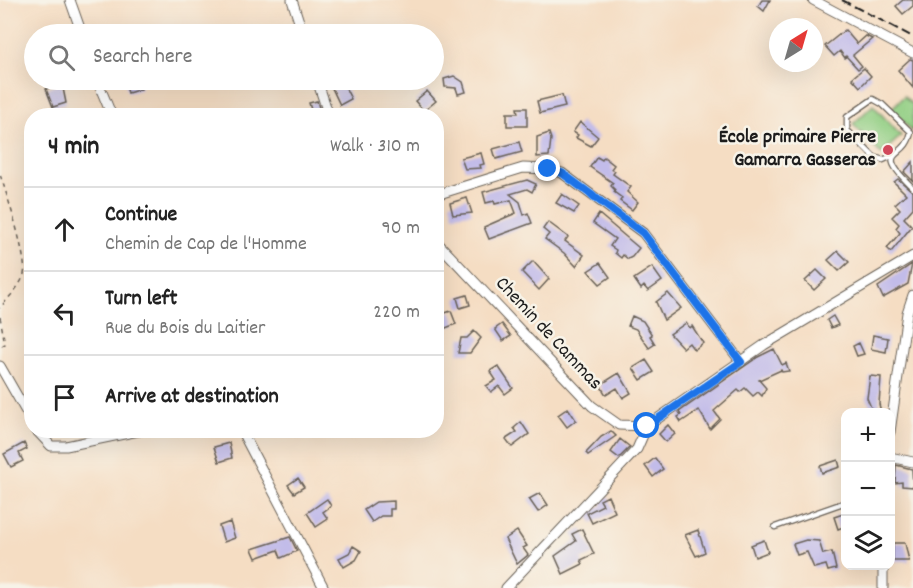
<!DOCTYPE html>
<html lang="en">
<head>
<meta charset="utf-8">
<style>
	:root { --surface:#fff; --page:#f2f2f2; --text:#222; --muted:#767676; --line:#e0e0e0 }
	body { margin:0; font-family:Dekko,sans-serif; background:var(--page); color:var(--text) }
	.controls { position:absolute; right:18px; bottom:18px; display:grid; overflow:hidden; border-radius:12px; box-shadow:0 6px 24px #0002 }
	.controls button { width:54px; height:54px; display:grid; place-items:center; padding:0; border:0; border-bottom:2px solid var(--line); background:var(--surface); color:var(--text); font:30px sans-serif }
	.compass { position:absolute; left:769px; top:18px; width:54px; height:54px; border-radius:50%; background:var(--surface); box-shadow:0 6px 24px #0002; rotate:37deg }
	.stop { position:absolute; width:18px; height:18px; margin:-14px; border:4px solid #1a73e8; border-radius:50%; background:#fff }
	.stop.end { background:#1a73e8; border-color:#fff; box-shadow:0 2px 6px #0008 }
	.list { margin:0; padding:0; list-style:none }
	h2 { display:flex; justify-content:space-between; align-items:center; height:78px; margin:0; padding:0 24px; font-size:26px }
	h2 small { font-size:20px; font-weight:400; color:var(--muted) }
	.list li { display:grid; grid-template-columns:39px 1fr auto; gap:18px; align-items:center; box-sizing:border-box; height:84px; padding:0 24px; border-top:2px solid var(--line) }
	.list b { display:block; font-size:22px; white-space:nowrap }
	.list p { margin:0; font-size:20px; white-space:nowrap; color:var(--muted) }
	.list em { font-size:20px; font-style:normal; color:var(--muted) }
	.icon { flex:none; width:33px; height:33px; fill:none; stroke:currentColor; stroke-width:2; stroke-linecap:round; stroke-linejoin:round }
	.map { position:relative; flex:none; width:913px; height:588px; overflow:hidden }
	.search { position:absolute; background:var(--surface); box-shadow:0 6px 24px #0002; left:24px; top:24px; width:420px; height:66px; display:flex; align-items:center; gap:15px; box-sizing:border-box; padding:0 21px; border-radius:33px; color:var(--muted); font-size:22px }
	.panel { position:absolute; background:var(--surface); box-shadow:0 6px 24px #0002; left:24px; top:108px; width:420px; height:330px; border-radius:24px }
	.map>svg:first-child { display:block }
	.green { fill:#93cf84; stroke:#587650; stroke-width:1.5 }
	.building { fill:#c2bce9 }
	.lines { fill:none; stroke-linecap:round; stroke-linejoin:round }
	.lane-casing { stroke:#686056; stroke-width:7 }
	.street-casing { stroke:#686056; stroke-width:11 }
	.path { stroke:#686056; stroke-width:1.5; stroke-dasharray:4.5 4.5; stroke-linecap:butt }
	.lane { stroke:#fff; stroke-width:4.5 }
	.street { stroke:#fff; stroke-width:9 }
	.rail { stroke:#1c1c1c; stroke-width:2; stroke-dasharray:9 4.5; stroke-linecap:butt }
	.route { stroke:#1a73e8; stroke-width:8 }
	.poi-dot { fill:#d1495b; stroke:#f7f3e8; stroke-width:2 }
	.labels { text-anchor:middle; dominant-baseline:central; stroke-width:5; stroke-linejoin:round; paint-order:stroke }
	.poi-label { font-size:20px; font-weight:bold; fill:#1c1c1c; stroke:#f7f3e8; text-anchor:end }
	.street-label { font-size:20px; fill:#1c1c1c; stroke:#f7f3e8 }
</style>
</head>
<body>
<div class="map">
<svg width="913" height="588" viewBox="0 0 913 588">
	<rect width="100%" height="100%" fill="#f7f3e8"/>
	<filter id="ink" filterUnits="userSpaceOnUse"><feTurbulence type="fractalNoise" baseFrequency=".0167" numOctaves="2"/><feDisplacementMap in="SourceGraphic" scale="12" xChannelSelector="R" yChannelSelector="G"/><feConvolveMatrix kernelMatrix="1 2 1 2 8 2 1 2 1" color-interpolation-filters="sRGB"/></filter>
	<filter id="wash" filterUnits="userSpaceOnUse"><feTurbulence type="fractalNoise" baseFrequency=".008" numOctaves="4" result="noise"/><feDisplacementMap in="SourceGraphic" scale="24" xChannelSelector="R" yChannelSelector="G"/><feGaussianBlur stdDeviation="1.35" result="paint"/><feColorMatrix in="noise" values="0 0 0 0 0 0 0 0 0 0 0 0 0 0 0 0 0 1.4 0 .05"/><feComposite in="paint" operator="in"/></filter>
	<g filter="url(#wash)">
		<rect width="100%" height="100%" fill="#f5ddc3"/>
		<path class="green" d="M 904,96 L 913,105 L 913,132 L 891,109 Z
			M 873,105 L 901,136 L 881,154 L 853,124 Z"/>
		<g id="blocks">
			<path class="building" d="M 762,0 L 770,0 L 764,11 L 758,6 Z
				M 903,0 L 913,0 L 913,6 L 903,14 L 896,6 Z
				M 845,30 L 857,44 L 866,36 L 872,39 L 853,55 L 862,66 L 858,69 L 846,56 L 845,58 L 840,51 L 834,56 L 825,46 Z
				M 910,59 L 913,60 L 913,88 L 898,70 Z
				M 864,68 L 871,76 L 860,87 L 852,78 Z
				M 454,76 L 463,82 L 466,92 L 458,94 L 456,88 L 445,87 L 444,79 Z
				M 124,80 L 138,80 L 141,89 L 128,93 Z
				M 62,83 L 66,103 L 53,107 L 46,89 Z
				M 343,83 L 351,99 L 340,105 L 332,88 Z
				M 427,91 L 436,101 L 424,111 L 415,101 Z
				M 562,95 L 565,107 L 540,113 L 537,101 Z
				M 317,101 L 320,111 L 312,113 L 309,103 Z
				M 517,108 L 527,108 L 527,126 L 507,126 L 507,113 L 518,113 Z
				M 580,122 L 598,137 L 591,146 L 576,138 L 578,135 L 573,132 Z
				M 549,133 L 551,139 L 549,156 L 537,157 L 537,137 Z
				M 519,142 L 522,152 L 496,159 L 493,149 Z
				M 481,153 L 484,164 L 480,165 L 481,168 L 465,169 L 461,158 Z
				M 597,157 L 602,160 L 604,157 L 614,165 L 611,169 L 615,171 L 613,174 L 631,187 L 627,192 L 638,202 L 632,210 L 620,201 L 622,198 L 614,192 L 615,190 L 611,186 L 613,183 L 590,167 Z
				M 913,162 L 913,181 L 904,172 Z
				M 898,179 L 913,192 L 913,208 L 904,218 L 912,226 L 891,252 L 887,248 L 900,233 L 896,228 L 899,224 L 892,217 L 900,209 L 895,204 L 906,194 L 894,182 Z
				M 527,180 L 536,184 L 532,192 L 527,189 L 510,194 L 520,202 L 524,215 L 528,213 L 532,223 L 489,239 L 484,227 L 516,213 L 511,200 L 495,204 L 494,201 L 486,203 L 483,192 Z
				M 562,194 L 579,206 L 574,213 L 556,203 Z
				M 467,198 L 472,213 L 453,215 L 450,203 Z
				M 599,214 L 639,248 L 632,257 L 628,259 L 623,255 L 621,258 L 615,253 L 616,250 L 610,246 L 615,239 L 593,223 Z
				M 548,222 L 568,237 L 565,241 L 584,255 L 576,266 L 564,253 L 545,239 L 549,234 L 543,229 Z
				M 838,251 L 849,262 L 839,271 L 828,260 Z
				M 533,261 L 549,279 L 539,290 L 522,272 Z
				M 600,263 L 610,277 L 600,284 L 588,271 Z
				M 912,264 L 908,284 L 883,298 L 878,287 Z
				M 652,267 L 662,281 L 648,291 L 644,286 L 641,289 L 634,279 Z
				M 817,270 L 826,279 L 814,290 L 805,281 Z
				M 668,293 L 681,308 L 664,320 L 656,302 Z
				M 467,295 L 470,305 L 460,308 L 457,298 Z
				M 451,311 L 456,324 L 438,331 L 436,316 Z
				M 632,316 L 643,321 L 652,335 L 650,336 L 655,344 L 649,348 L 636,329 L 628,326 Z
				M 833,316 L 838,325 L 831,328 L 827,320 Z
				M 686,323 L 690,328 L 692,326 L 703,343 L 694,350 L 689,343 L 683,348 L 670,334 Z
				M 502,324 L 511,336 L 503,341 L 495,329 Z
				M 474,331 L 481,338 L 470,353 L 458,353 L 461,338 L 467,338 Z
				M 873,335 L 888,338 L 886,352 L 871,349 Z
				M 859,343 L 864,354 L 857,356 L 853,346 Z
				M 774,349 L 782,365 L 786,363 L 789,371 L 782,372 L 781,370 L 759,380 L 766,388 L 762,396 L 758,392 L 753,396 L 745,388 L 740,392 L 738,390 L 714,411 L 720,419 L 710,429 L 699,410 L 681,422 L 678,417 L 681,415 L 679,412 L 758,357 Z
				M 646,360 L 654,372 L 641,380 L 633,368 Z
				M 498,366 L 513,388 L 505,394 L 499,386 L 491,392 L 486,386 L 496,380 L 490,371 Z
				M 619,373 L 631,393 L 623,398 L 617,388 L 606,395 L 600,385 Z
				M 870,376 L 881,377 L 879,404 L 881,412 L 873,412 L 867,398 Z
				M 568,408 L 576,420 L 567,427 L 558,415 Z
				M 521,422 L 529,434 L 512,447 L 506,439 L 517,432 L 514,428 Z
				M 668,425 L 675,434 L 666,442 L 659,434 Z
				M 611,431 L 616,436 L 588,455 L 586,453 L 601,437 Z
				M 620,439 L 630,447 L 619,458 L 611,452 Z
				M 24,443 L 27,449 L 19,453 L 23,461 L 11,467 L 4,454 Z
				M 229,443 L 232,458 L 219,462 L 214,447 Z
				M 655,458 L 663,469 L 653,477 L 645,466 Z
				M 838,460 L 840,467 L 822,473 L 820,466 Z
				M 896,465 L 912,469 L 913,487 L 902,486 L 902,482 L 895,483 Z
				M 298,478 L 304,487 L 294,493 L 288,485 Z
				M 540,493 L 548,505 L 538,512 L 529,499 Z
				M 608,496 L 615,512 L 592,523 L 587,513 L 603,505 L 600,500 Z
				M 327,499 L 331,506 L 323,512 L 328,519 L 316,527 L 307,513 Z
				M 394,501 L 394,509 L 390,509 L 390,516 L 381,516 L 372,522 L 364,510 L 376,502 Z
				M 846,513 L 846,526 L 838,529 L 834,517 Z
				M 230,522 L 235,538 L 224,542 L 219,526 Z
				M 582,529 L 594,554 L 581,560 L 583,564 L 563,574 L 555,556 L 576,541 L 572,534 Z
				M 698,530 L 705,552 L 696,556 L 685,535 Z
				M 517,531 L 527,546 L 523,548 L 528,555 L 517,564 L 505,539 Z
				M 290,537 L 297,551 L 281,558 L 278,550 L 256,558 L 252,549 Z
				M 764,540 L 768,552 L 755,557 L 751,545 Z
				M 806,540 L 819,541 L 823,554 L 832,552 L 836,569 L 828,571 L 826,565 L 814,568 L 807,552 L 797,555 L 793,544 Z
				M 893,543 L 905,543 L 909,561 L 893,561 Z
				M 353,546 L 361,551 L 356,560 L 344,567 L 339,558 L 349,553 Z"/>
		</g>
	</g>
	<g filter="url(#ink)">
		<use href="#blocks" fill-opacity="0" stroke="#686056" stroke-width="1.5"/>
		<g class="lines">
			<g class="lane-casing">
				<path id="lane" d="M 894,155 L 883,160 L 874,157 L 847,130 L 847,117 L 873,99 L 882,104 L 911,132 C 906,162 871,147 913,188
					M 775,527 L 846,502"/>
			</g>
			<g class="street-casing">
				<path id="street" d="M 70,0 L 82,34
					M 292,0 L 303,34
					M 813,0 L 913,53
					M 97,80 L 112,116
					M 317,80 L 329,116
					M 436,195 L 523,168 L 548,169 L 562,173 L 643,233 L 741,362
					M 436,241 L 592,406 L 619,425 L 647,426
					M 0,366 L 32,422
					M 36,430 L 51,446 L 66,446 L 143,430
					M 241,430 L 324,588
					M 890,432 L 907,313 L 913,295
					M 890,457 L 913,462
					M 506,588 L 637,449 L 647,426 L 764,345 L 913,256
					M 883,588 L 883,566"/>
			</g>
			<path class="path" d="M 0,175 C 6,190 28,261 24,274 C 21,286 7,299 0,308
				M 0,317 L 5,344 L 0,347"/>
			<use href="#lane" class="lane"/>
			<use href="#street" class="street"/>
			<path class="rail" d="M 842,0 L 913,37"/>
		</g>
	</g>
	<g class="lines" filter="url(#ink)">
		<path class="route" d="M 548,169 L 562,173 L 643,233 L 741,362 L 647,426"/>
	</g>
	<circle class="poi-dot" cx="888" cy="150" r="6"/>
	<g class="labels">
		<g class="poi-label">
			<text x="876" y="138">École primaire Pierre<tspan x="876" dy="23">Gamarra Gasseras</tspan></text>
		</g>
		<g class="street-label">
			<text transform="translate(548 334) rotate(47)">Chemin de Cammas</text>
		</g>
	</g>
</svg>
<div class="controls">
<button>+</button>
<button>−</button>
<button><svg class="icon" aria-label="layers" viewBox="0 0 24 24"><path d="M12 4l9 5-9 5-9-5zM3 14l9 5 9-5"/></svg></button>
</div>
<svg class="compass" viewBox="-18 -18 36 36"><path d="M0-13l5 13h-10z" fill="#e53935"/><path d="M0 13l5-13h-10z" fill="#767676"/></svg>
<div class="stop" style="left:647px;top:426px"></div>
<div class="stop end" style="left:548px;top:169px"></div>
<div class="search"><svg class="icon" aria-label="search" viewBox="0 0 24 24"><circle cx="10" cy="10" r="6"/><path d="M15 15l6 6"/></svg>Search here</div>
<section class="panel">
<h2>4 min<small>Walk · 310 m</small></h2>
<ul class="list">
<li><svg class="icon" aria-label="ahead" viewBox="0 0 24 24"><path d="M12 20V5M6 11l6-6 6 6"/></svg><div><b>Continue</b><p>Chemin de Cap de l'Homme</p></div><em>90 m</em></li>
<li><svg class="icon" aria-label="left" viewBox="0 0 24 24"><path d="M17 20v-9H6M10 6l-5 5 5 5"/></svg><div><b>Turn left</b><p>Rue du Bois du Laitier</p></div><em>220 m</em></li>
<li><svg class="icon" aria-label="arrive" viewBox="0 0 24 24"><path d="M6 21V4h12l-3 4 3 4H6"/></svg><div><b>Arrive at destination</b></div></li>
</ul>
</section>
</div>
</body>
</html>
